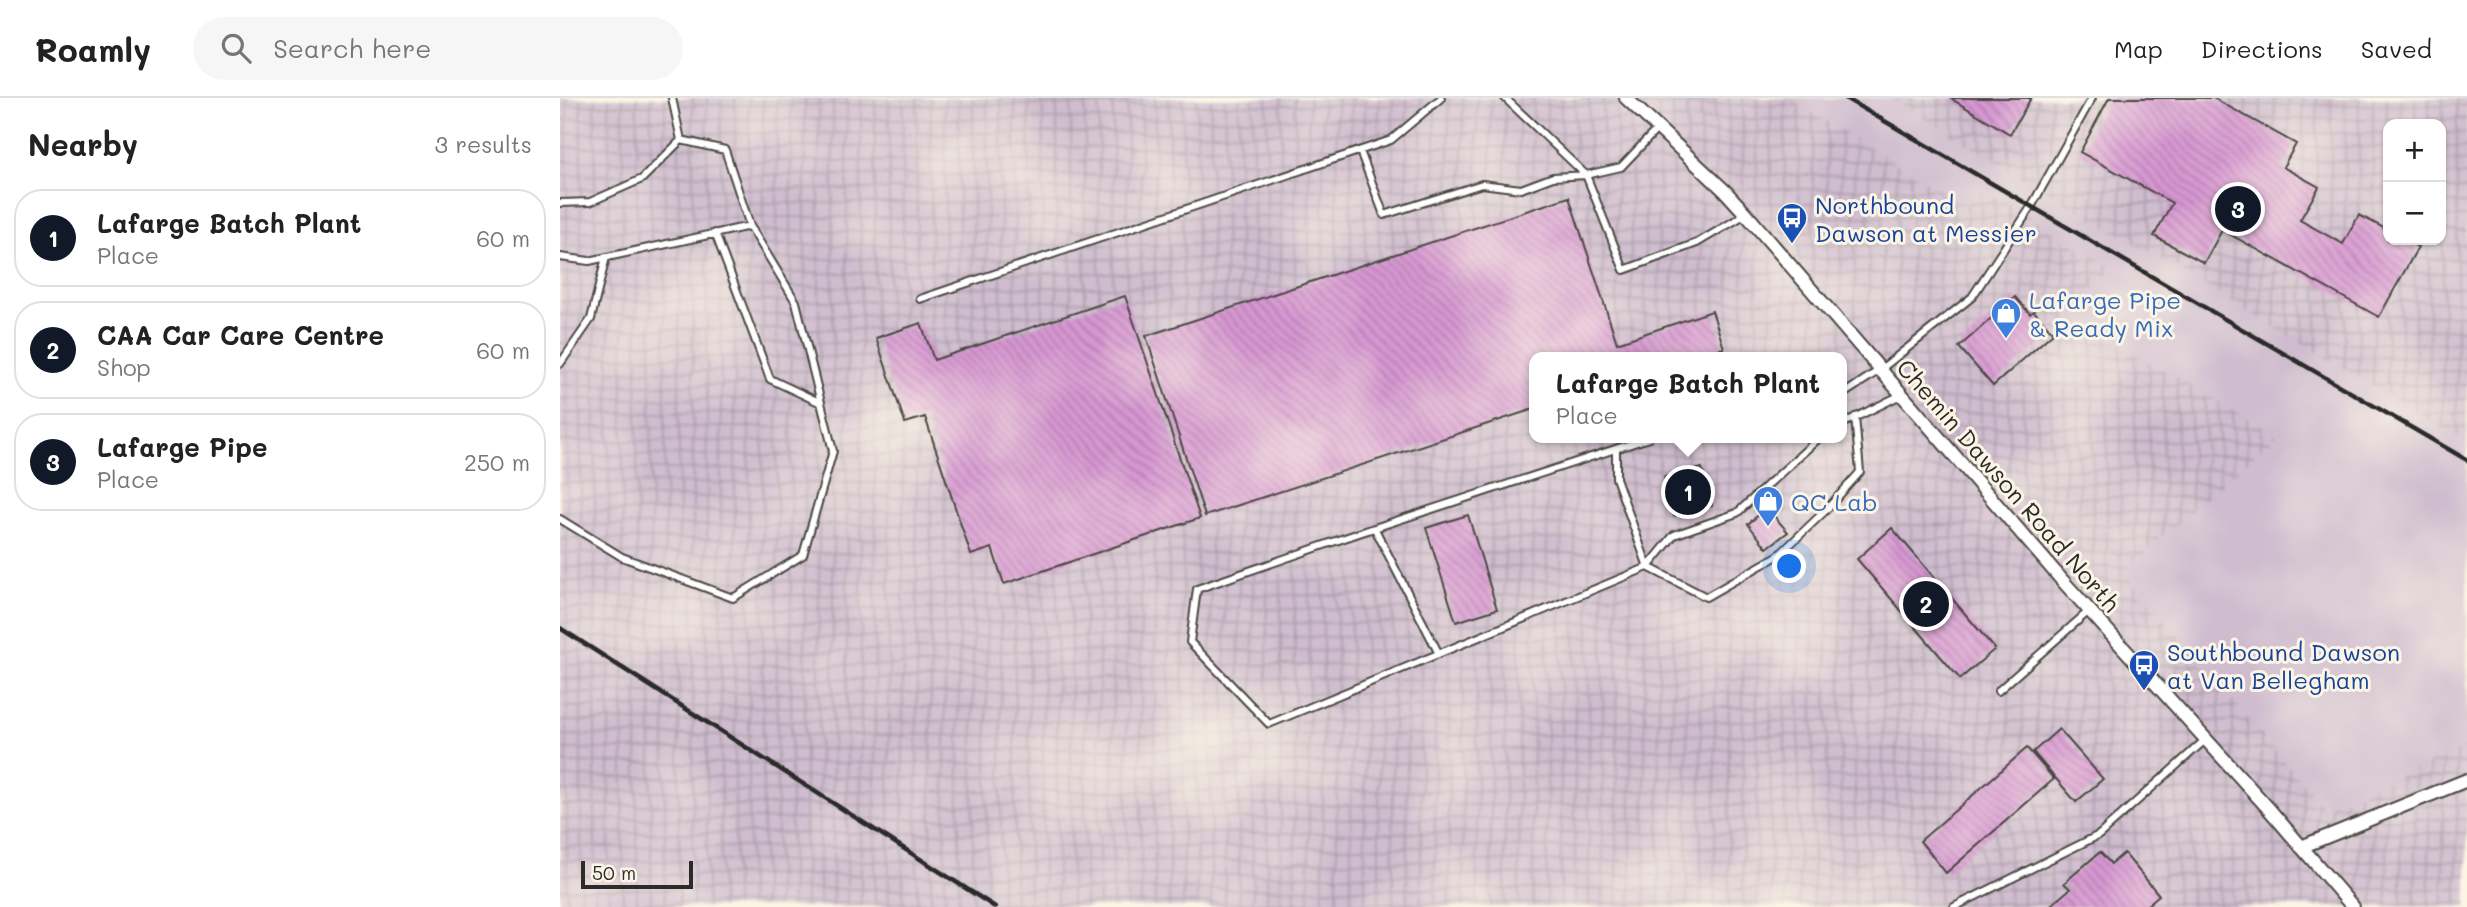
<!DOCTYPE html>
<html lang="en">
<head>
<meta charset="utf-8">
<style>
	:root { --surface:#fff; --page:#f6f6f6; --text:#222; --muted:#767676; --line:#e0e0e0; --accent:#111827 }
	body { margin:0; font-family:Mali,sans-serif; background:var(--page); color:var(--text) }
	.controls { position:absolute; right:21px; top:21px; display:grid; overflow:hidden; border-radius:14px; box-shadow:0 2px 5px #0004 }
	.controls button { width:63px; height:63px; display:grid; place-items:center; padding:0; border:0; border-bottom:2px solid var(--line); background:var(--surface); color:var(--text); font:35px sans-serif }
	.scale { position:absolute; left:21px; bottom:18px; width:112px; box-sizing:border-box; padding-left:7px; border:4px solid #2b2b2b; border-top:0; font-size:19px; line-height:24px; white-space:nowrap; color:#2b2b2b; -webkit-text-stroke:5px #fcf5e5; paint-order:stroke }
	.you { position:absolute; left:1230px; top:469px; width:24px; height:24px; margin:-18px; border:5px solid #fff; border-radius:50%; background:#1a73e8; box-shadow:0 0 0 10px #1a73e833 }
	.badge { display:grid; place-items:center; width:46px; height:46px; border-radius:50%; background:var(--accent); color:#fff; font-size:23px; font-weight:700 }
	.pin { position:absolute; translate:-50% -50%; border:4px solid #fff; box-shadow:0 2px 7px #0006 }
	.popup { position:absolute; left:969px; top:254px; width:318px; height:91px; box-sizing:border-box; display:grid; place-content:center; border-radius:14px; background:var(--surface); filter:drop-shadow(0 2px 5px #0005); font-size:23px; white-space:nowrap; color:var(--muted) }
	.popup b { font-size:26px; color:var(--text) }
	.popup::after { content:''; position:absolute; left:50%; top:100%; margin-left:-14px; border:14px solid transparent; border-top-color:var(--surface) }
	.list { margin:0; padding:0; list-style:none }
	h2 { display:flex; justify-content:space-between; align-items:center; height:91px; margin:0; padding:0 28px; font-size:30px }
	h2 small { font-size:23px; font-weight:400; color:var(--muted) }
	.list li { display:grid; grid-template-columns:46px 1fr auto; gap:21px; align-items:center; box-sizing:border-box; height:98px; margin:0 14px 14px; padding:0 14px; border:2px solid var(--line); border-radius:28px }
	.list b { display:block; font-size:26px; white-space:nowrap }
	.list p { margin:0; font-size:23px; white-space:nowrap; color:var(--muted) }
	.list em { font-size:23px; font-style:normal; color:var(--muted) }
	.icon { flex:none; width:38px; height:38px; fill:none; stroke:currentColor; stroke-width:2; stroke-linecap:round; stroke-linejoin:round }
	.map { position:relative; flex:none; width:1907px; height:809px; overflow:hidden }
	header { display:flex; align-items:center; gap:42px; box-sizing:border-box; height:98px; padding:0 35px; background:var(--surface); border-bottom:2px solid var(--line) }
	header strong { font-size:33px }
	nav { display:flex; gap:38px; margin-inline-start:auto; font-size:24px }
	.search { width:490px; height:63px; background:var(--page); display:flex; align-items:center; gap:18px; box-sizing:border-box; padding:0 24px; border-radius:38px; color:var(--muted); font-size:26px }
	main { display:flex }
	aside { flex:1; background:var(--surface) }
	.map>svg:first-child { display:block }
	.industrial { fill:url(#industrial-grid); fill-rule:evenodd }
	.railway { fill:#cfbdcf }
	.building { fill:url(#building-back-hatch) }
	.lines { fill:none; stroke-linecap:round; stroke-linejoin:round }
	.lane-casing { stroke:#494642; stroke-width:10 }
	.street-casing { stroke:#494642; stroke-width:16 }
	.lane { stroke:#fff; stroke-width:6 }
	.street { stroke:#fff; stroke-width:12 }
	.rail { stroke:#2b2b2b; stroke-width:4.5 }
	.labels { text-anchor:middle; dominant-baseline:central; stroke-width:6; stroke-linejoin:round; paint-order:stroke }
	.transit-label { font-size:24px; fill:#164399; stroke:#fcf5e5; text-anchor:start }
	.shop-label { font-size:24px; fill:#366cbe; stroke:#fcf5e5; text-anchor:start }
	.street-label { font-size:24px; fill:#2b2b2b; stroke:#fcf5e5 }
</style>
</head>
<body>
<header>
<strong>Roamly</strong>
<div class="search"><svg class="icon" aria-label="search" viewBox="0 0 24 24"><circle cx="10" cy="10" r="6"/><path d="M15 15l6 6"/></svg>Search here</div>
<nav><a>Map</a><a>Directions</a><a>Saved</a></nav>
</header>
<main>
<aside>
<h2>Nearby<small>3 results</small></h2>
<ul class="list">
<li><span class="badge">1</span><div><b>Lafarge Batch Plant</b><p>Place</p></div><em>60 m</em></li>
<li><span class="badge">2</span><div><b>CAA Car Care Centre</b><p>Shop</p></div><em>60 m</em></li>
<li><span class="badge">3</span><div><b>Lafarge Pipe</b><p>Place</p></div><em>250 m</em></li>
</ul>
</aside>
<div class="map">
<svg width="1907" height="809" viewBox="0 0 1907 809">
	<defs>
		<pattern id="industrial-grid" width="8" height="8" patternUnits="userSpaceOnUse" patternTransform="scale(1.75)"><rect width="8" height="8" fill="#cfbdcf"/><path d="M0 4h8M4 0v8" fill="none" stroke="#a89aa8"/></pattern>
		<pattern id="building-back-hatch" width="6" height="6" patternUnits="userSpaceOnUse" patternTransform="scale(1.75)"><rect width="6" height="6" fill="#d797d2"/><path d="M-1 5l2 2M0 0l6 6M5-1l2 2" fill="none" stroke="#af7bab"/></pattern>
	</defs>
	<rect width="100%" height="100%" fill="#fcf5e5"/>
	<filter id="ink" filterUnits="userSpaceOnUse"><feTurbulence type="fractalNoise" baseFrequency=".0143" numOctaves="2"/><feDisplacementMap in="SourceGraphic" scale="14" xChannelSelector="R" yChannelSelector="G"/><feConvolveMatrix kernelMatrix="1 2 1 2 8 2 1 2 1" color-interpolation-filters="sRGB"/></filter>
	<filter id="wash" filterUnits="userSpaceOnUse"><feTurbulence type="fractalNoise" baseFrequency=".00686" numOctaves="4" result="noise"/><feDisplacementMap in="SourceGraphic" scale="28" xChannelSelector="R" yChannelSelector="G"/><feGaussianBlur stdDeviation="1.57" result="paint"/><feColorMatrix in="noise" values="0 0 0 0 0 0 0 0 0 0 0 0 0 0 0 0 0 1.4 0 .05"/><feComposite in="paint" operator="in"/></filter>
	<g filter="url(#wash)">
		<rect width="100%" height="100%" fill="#f5dec3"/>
		<path class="industrial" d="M 0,0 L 1907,0 L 1907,809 L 0,809 ZM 1828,26 L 1881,26 L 1881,142 L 1828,142 ZM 974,259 L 1282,259 L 1282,340 L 974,340 Z"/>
		<path class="railway" d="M 1228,0 L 1331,0 L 1907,344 L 1907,650 L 1763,710 L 1563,473 L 1717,337 L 1506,217 L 1554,170 L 1425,92 L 1405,107 Z"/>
		<g id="blocks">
			<path class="building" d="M 1390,0 L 1471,0 L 1450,36 Z
				M 1549,0 L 1653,0 L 1736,46 L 1723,69 L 1759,89 L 1740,122 L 1783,146 L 1799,117 L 1828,132 L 1828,142 L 1845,142 L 1858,149 L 1819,219 L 1662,132 L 1644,165 L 1594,138 L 1612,105 L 1520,54 Z
				M 1009,99 L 1057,245 L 1152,213 L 1164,250 L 1135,259 L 974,259 L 974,311 L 645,418 L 586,238 Z
				M 565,198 L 640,420 L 444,486 L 432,450 L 411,457 L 365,319 L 345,325 L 316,240 L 361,225 L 374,262 Z
				M 1455,199 L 1470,216 L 1474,213 L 1493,235 L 1433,288 L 1399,249 Z
				M 1142,370 L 1152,408 L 1114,418 L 1104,379 Z
				M 1207,410 L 1228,434 L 1207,450 L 1188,426 Z
				M 908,417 L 937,511 L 896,524 L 866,430 Z
				M 1332,430 L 1435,551 L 1400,581 L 1297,461 Z
				M 1499,631 L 1543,681 L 1516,704 L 1473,654 Z
				M 1467,650 L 1494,681 L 1386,775 L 1360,743 Z
				M 1540,754 L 1551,766 L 1564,755 L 1599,797 L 1585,809 L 1492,809 L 1491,807 L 1510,791 L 1504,785 Z"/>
		</g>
	</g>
	<g filter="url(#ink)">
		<use href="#blocks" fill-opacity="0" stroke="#494642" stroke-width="2"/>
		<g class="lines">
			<g class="lane-casing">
				<path id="lane" d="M 945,0 L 1026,77 L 1064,172 L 1137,145 L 1186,116
					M 800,53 L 824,117 L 922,86 L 961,91 L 993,79 L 1026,77 L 1061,69 L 1098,30
					M 0,105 L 30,104 L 82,81 L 121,42
					M 155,135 L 210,281 L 261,305
					M 0,159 L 29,163 L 190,128 L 165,52 L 121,42 L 112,0
					M 360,201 L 831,42 L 881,0
					M 0,266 L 31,221 L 46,159
					M 1282,297 L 1321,271 L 1412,199 L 1471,109 L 1532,0
					M 1282,326 L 1341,297
					M 1089,340 L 799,435 L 637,491 L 630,544 L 709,626 L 1088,469 L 1114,437 L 1177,415 L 1259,340
					M 1056,351 L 1056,380 L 1088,469 L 1146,499 L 1219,457 L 1267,411 L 1300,374 L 1295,319
					M 0,421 L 62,459 L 173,500 L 243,457 L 273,353 L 236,204 L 190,128
					M 815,431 L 879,556
					M 1438,593 L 1530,512
					M 1394,809 L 1539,737 L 1645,642"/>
			</g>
			<g class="street-casing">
				<path id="street" d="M 1066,0 L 1165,93 L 1186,116 L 1501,481 L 1708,710 L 1793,809
					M 1741,749 L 1907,682"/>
			</g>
			<use href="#lane" class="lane"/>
			<use href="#street" class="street"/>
			<path class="rail" d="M 1285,0 L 1907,362
				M 0,530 L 435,809"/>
		</g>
	</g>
	<defs>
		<g id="bus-pin" transform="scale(1.575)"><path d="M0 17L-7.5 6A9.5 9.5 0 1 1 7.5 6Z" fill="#1a4fb4" stroke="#fcf5e5"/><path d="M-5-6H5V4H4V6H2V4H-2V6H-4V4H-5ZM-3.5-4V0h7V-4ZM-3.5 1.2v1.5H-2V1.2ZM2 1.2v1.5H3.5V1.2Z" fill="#fff"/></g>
		<g id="shop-pin" transform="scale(1.575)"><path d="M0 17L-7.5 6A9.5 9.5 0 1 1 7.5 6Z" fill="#3f7fe0" stroke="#fcf5e5"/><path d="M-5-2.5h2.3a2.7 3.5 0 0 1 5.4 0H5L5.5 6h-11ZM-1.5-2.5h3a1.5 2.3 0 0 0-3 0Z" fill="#fff"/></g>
	</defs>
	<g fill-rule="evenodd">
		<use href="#bus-pin" x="1232" y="120"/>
		<use href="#shop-pin" x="1446" y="215"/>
		<use href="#shop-pin" x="1208" y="403"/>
		<use href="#bus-pin" x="1584" y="567"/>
	</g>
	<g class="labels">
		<g class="transit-label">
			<text x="1255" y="106">Northbound<tspan x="1255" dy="28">Dawson at Messier</tspan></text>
			<text x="1607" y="553">Southbound Dawson<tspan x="1607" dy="28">at Van Bellegham</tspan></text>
		</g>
		<g class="shop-label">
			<text x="1469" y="201">Lafarge Pipe<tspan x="1469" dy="28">&amp; Ready Mix</tspan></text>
			<text x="1231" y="403">QC Lab</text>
		</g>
		<g class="street-label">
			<text transform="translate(1449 387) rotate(49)">Chemin Dawson Road North</text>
		</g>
	</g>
</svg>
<div class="controls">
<button>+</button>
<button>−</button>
</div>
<div class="scale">50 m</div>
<div class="you"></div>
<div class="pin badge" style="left:1128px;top:394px">1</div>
<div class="popup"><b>Lafarge Batch Plant</b>Place</div>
<div class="pin badge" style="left:1366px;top:506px">2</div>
<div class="pin badge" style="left:1678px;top:111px">3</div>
</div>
</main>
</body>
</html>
